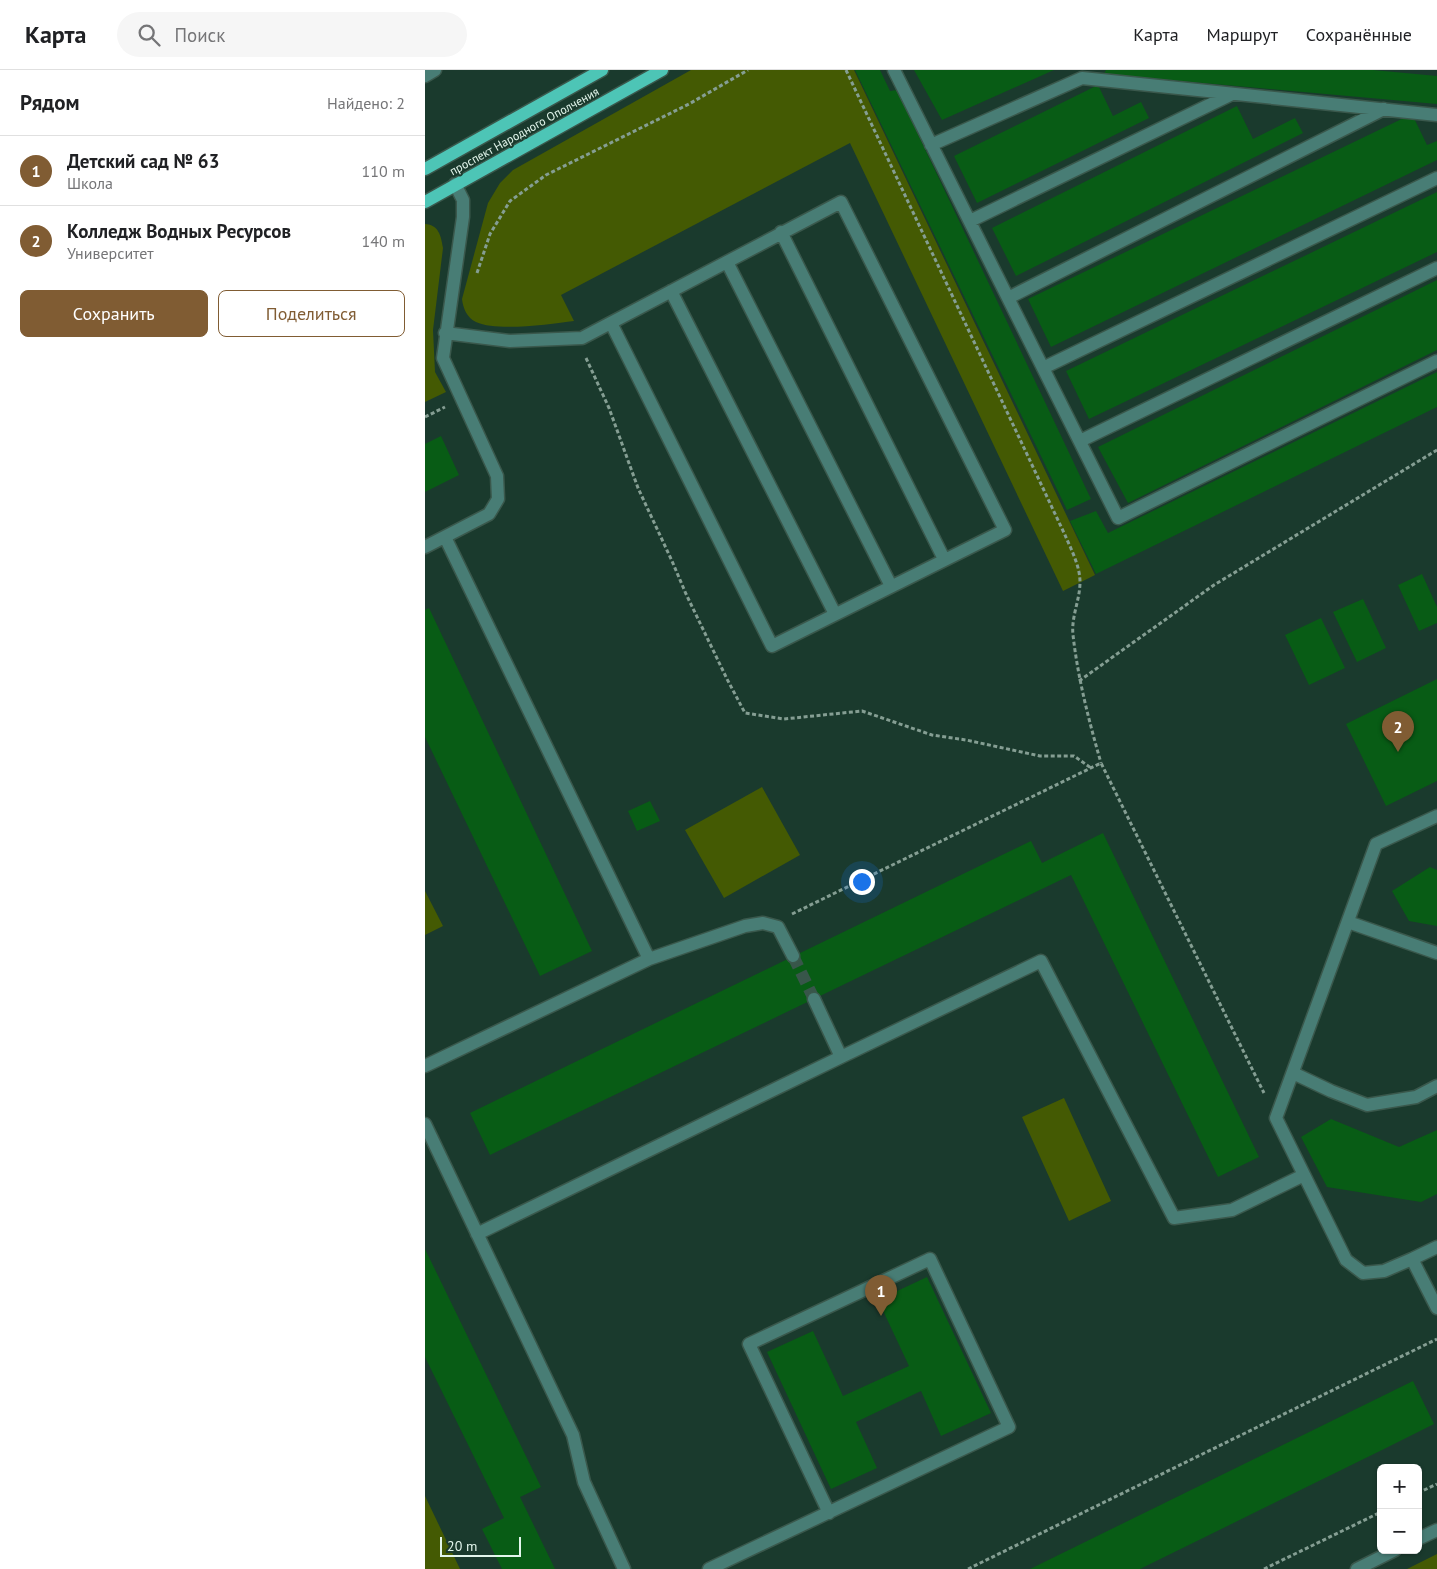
<!DOCTYPE html>
<html lang="ru">
<head>
<meta charset="utf-8">
<style>
	:root { --surface:#fff; --page:#f6f6f6; --text:#202124; --muted:#757577; --line:#e0e0e0; --accent:#805c33 }
	body { margin:0; font-family:"PT Sans",sans-serif; background:var(--page); color:var(--text) }
	.controls { position:absolute; right:15px; bottom:15px; display:grid; overflow:hidden; border-radius:8px; box-shadow:0 1px 4px #0004 }
	.controls button { width:45px; height:45px; display:grid; place-items:center; padding:0; border:0; border-bottom:1px solid var(--line); background:var(--surface); color:var(--text); font:25px sans-serif }
	.scale { position:absolute; left:15px; bottom:12px; width:81px; box-sizing:border-box; padding-left:5px; border:2px solid #e3f6ec; border-top:0; font-size:14px; line-height:18px; white-space:nowrap; color:#e3f6ec; -webkit-text-stroke:4px #1a3a2d; paint-order:stroke }
	.you { position:absolute; left:436px; top:811px; width:18px; height:18px; margin:-12px; border:4px solid #fff; border-radius:50%; background:#1a73e8; box-shadow:0 0 0 8px #1a73e833 }
	.badge { display:grid; place-items:center; width:32px; height:32px; border-radius:50%; background:var(--accent); color:#fff; font-size:16px; font-weight:700 }
	.pin { position:absolute; translate:-50% -41px; filter:drop-shadow(0 1px 2px #0008) }
	.pin::after { content:''; position:absolute; top:26px; width:18px; height:15px; background:inherit; clip-path:polygon(0 0,100% 0,50% 100%) }
	.list { margin:0; padding:0; list-style:none }
	h2 { display:flex; justify-content:space-between; align-items:center; height:65px; margin:0; padding:0 20px; font-size:21px }
	h2 small { font-size:16px; font-weight:400; color:var(--muted) }
	.list li { display:grid; grid-template-columns:32px 1fr auto; gap:15px; align-items:center; box-sizing:border-box; height:70px; padding:0 20px; border-top:1px solid var(--line) }
	.list b { display:block; font-size:19px; white-space:nowrap }
	.list p { margin:0; font-size:16px; white-space:nowrap; color:var(--muted) }
	.list em { font-size:16px; font-style:normal; color:var(--muted) }
	.actions { display:flex; gap:10px; padding:15px 20px }
	.actions a { flex:1; padding:11px 0; border:1px solid var(--accent); border-radius:8px; text-align:center; font-size:18px; color:var(--accent) }
	.actions .main { background:var(--accent); color:#fff }
	.icon { flex:none; width:28px; height:28px; fill:none; stroke:currentColor; stroke-width:2; stroke-linecap:round; stroke-linejoin:round }
	.map { position:relative; flex:none; width:1012px; height:1499px; overflow:hidden }
	header { display:flex; align-items:center; gap:30px; box-sizing:border-box; height:70px; padding:0 25px; background:var(--surface); border-bottom:1px solid var(--line) }
	header strong { font-size:24px }
	nav { display:flex; gap:28px; margin-inline-start:auto; font-size:18px }
	.search { width:350px; height:45px; background:var(--page); display:flex; align-items:center; gap:12px; box-sizing:border-box; padding:0 18px; border-radius:28px; color:var(--muted); font-size:19px }
	main { display:flex }
	aside { flex:1; background:var(--surface) }
	.map>svg:first-child { display:block }
	.green { fill:#445a03 }
	.building { fill:#085c15 }
	.lines { fill:none; stroke-linecap:round; stroke-linejoin:round }
	.minor-tunnel { stroke:#38564a; stroke-width:12; stroke-dasharray:12 6; stroke-linecap:butt }
	.minor-casing { stroke:#3a584c; stroke-width:15 }
	.major-casing { stroke:#3a584c; stroke-width:15 }
	.path { stroke:#859e93; stroke-width:3; stroke-dasharray:4 2.5; stroke-linecap:butt }
	.minor { stroke:#487d75; stroke-width:12 }
	.major { stroke:#4dc5b6; stroke-width:12 }
	.labels { text-anchor:middle; dominant-baseline:central; stroke-width:4; stroke-linejoin:round; paint-order:stroke }
	.street-label { font-size:12px; fill:#e3f6ec; stroke:#1a3a2d }
</style>
</head>
<body>
<header>
<strong>Карта</strong>
<div class="search"><svg class="icon" aria-label="search" viewBox="0 0 24 24"><circle cx="10" cy="10" r="6"/><path d="M15 15l6 6"/></svg>Поиск</div>
<nav><a>Карта</a><a>Маршрут</a><a>Сохранённые</a></nav>
</header>
<main>
<aside>
<h2>Рядом<small>Найдено: 2</small></h2>
<ul class="list">
<li><span class="badge">1</span><div><b>Детский сад № 63</b><p>Школа</p></div><em>110 m</em></li>
<li><span class="badge">2</span><div><b>Колледж Водных Ресурсов</b><p>Университет</p></div><em>140 m</em></li>
</ul>
<div class="actions"><a class="main">Сохранить</a><a>Поделиться</a></div>
</aside>
<div class="map">
<svg width="1012" height="1499" viewBox="0 0 1012 1499">
	<rect width="100%" height="100%" fill="#1a3a2d"/>
	<path class="green" d="M 266,0 L 429,0 L 670,505 L 638,521 L 425,73 L 136,225 L 149,251 C 125,254 73,262 51,252 C 42,248 38,238 37,229 L 63,133 L 75,113 L 88,100 Z
		M 0,154 C 14,155 16,166 18,178 L 8,260 L 10,302 L 21,322 L 0,332 Z
		M 337,717 L 375,785 L 299,828 L 260,760 Z
		M 0,821 L 18,856 L 0,865 Z
		M 639,1028 L 686,1131 L 644,1151 L 597,1047 Z
		M 0,1426 L 35,1499 L 0,1499 Z
		M 1012,1484 L 1012,1499 L 982,1499 Z"/>
	<path class="building" d="M 430,0 L 455,0 L 465,21 L 472,20 L 666,429 L 642,440 Z
		M 489,0 L 629,0 L 517,50 Z
		M 681,0 L 948,0 L 1012,6 L 1012,34 L 679,4 Z
		M 673,15 L 688,46 L 716,32 L 724,48 L 552,133 L 529,86 Z
		M 812,36 L 828,69 L 870,48 L 878,63 L 591,206 L 567,158 Z
		M 987,44 L 1002,75 L 1012,71 L 1012,90 L 626,277 L 603,229 Z
		M 1012,122 L 1012,182 L 664,349 L 641,301 Z
		M 1012,210 L 1012,280 L 703,433 L 673,377 Z
		M 1012,302 L 1012,337 L 671,504 L 645,451 L 671,441 L 683,463 Z
		M 16,366 L 34,405 L 0,422 L 0,374 Z
		M 997,504 L 1012,537 L 1012,553 L 994,561 L 973,515 Z
		M 938,529 L 961,578 L 932,592 L 908,542 Z
		M 4,538 L 167,881 L 115,906 L 0,667 L 0,540 Z
		M 896,548 L 920,598 L 884,615 L 860,565 Z
		M 1012,609 L 1012,711 L 961,736 L 921,654 Z
		M 225,731 L 235,751 L 212,761 L 203,741 Z
		M 678,763 L 834,1087 L 793,1107 L 646,805 L 65,1085 L 45,1043 L 606,771 L 617,793 Z
		M 1005,797 L 1012,800 L 1012,856 L 984,851 L 967,821 Z
		M 906,1049 L 974,1077 L 1012,1060 L 1012,1124 L 996,1132 L 902,1117 L 876,1067 Z
		M 0,1179 L 116,1417 L 95,1427 L 130,1499 L 77,1499 L 57,1459 L 79,1448 L 0,1287 Z
		M 502,1207 L 566,1343 L 516,1366 L 496,1321 L 431,1352 L 452,1398 L 406,1419 L 342,1282 L 388,1261 L 418,1326 L 484,1296 L 453,1230 Z
		M 988,1311 L 1009,1354 L 957,1380 L 715,1499 L 605,1499 Z"/>
	<g class="lines">
		<path class="minor-tunnel" d="M 368,886 L 389,929"/>
		<g class="minor-casing">
			<path id="minor" d="M 469,0 L 693,448 L 1012,291
				M 0,6 L 10,0
				M 506,75 L 657,8 L 1012,45
				M 545,151 L 807,24
				M 356,162 L 519,489
				M 302,192 L 466,516
				M 246,221 L 410,544
				M 583,228 L 959,39
				M 20,263 L 85,271 L 157,268 L 416,132 L 580,460 L 347,576 L 186,253
				M 618,298 L 1012,108
				M 655,371 L 1012,198
				M 20,467 L 224,889
				M 0,477 L 64,444 L 73,429 L 72,406 L 18,288 L 38,147 L 38,130 L 30,114
				M 1012,746 L 951,774 L 851,1048 L 921,1190 L 938,1203 L 959,1201 L 987,1189 L 1012,1238
				M 923,852 L 1012,883
				M 389,929 L 416,987 L 616,891 L 749,1148 L 807,1140 L 879,1105
				M 0,996 L 224,889 L 320,856 L 338,853 L 353,857 L 368,886
				M 868,1003 L 906,1021 L 942,1035 L 991,1027 L 1012,1016
				M 0,1054 L 148,1365 L 159,1412 L 199,1499
				M 52,1164 L 416,987
				M 987,1189 L 1012,1177
				M 993,1469 L 1012,1460
				M 284,1499 L 584,1357 L 505,1189 L 324,1274 L 404,1443
				M 932,1499 L 970,1480"/>
		</g>
		<g class="major-casing">
			<path id="major" d="M 0,99 L 177,0
				M 0,132 L 237,0"/>
		</g>
		<path class="path" d="M 421,0 L 640,465 C 646,479 655,496 655,512 C 655,530 646,547 648,565 C 653,609 664,651 676,693
			M 52,203 L 65,164 L 85,131 L 121,105 L 264,34 L 323,0
			M 161,288 L 184,338 L 213,418 L 247,491 L 261,524 L 302,609 L 320,643 L 359,649 L 437,641 L 507,665 L 541,670 L 615,686 L 649,686 L 666,698
			M 0,347 L 20,337
			M 654,611 L 789,515 L 1012,380
			M 367,844 L 676,693 L 839,1023
			M 993,1423 L 1012,1414
			M 543,1499 L 1012,1269
			M 839,1499 L 956,1442"/>
		<use href="#minor" class="minor"/>
		<use href="#major" class="major"/>
	</g>
	<g class="labels">
		<g class="street-label">
			<text transform="translate(99 61) rotate(-29)">проспект Народного Ополчения</text>
		</g>
	</g>
</svg>
<div class="controls">
<button>+</button>
<button>−</button>
</div>
<div class="scale">20 m</div>
<div class="you"></div>
<div class="pin badge" style="left:456px;top:1246px">1</div>
<div class="pin badge" style="left:973px;top:682px">2</div>
</div>
</main>
</body>
</html>
